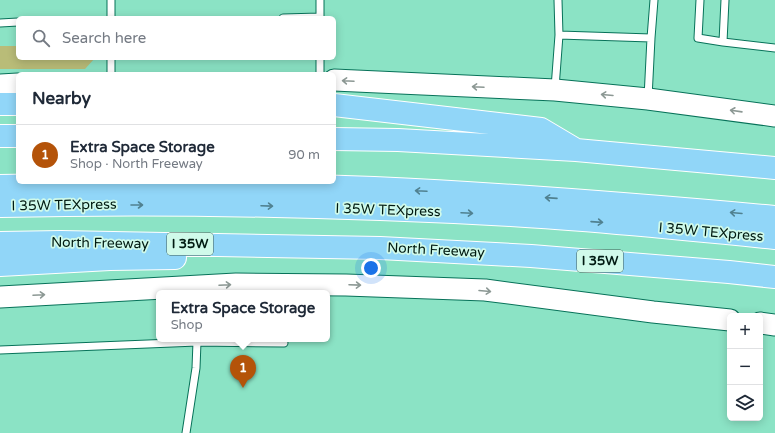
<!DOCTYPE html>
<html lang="en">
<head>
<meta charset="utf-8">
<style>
	:root { --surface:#fff; --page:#f2f2f3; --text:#1f2937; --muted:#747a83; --line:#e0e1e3; --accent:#b45309 }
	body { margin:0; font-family:"Varela Round",sans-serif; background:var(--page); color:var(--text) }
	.controls { position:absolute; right:12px; bottom:12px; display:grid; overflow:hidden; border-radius:6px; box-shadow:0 2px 10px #0003 }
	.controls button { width:36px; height:36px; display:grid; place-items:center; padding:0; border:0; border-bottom:1px solid var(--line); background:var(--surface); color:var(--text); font:20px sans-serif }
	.you { position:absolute; left:371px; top:268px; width:14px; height:14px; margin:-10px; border:3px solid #fff; border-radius:50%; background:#1a73e8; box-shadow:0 0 0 6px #1a73e833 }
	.badge { display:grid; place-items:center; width:26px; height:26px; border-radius:50%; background:var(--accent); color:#fff; font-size:13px; font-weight:700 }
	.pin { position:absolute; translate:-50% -33px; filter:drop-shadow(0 1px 2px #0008) }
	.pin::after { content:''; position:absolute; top:21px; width:14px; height:12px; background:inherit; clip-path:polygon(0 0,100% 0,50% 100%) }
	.popup { position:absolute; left:156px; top:290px; width:174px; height:52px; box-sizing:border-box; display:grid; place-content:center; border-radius:6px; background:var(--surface); filter:drop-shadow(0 1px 3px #0005); font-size:13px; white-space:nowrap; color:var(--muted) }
	.popup b { font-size:15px; color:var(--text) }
	.popup::after { content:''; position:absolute; left:50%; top:100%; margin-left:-8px; border:8px solid transparent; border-top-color:var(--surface) }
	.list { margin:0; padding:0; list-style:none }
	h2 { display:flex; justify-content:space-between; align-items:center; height:52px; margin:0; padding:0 16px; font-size:17px }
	h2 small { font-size:13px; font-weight:400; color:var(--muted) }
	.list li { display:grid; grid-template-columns:26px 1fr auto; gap:12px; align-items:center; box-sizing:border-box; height:60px; padding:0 16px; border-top:1px solid var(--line) }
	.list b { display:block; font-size:15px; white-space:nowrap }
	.list p { margin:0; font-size:13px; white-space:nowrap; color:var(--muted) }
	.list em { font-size:13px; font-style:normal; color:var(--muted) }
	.icon { flex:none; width:22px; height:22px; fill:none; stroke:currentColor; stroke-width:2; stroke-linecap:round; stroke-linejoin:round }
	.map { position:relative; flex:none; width:775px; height:433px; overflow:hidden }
	.search { position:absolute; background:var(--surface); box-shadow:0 2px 10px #0003; left:16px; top:16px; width:320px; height:44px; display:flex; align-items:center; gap:10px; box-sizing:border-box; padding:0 14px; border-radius:6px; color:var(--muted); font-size:15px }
	.panel { position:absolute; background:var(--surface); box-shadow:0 2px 10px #0003; left:16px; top:72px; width:320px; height:112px; border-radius:6px }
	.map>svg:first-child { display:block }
	.green { fill:#b9bc78 }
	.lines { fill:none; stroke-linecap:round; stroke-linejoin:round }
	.service-casing { stroke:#077259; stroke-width:9 }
	.secondary-casing { stroke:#077259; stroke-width:23 }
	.motorway-casing { stroke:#fff; stroke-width:24 }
	.service { stroke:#fff; stroke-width:7 }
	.secondary { stroke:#fff; stroke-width:21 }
	.motorway { stroke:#91d6f8; stroke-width:22 }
	.oneway { stroke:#8c9894 }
	.oneway2 { stroke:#508190 }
	.labels { text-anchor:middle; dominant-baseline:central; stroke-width:3.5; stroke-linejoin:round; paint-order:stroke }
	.shield { fill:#d0faea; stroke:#3e5d53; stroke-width:1 }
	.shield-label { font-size:13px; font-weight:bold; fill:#001a12 }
	.street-label { font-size:14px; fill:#001a12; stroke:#d0faea }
</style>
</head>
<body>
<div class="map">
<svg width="775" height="433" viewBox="0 0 775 433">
	<rect width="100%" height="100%" fill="#8be3c5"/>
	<path class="green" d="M 0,46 L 18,46 L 18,58 L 95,58 L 85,69 L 0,69 Z"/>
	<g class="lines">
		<g class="service-casing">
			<path id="service" d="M 558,0 L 559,35
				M 700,0 L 698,38 L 723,42
				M 725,0 L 723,42 L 775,48
				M 111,18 L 111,0
				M 283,18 L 320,17
				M 320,18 L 320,0
				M 0,23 L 18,22
				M 111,74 L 111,58
				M 320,74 L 320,58
				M 555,88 L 559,35 L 651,38 L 654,0
				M 648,98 L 651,38
				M 197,342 L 284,343
				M 0,350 L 197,342 L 196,368 L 186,433"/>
		</g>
		<g class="secondary-casing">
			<path id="secondary" d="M 334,80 L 555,90 L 648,99 L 775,116
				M 0,85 L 18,84
				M 0,297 L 236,284 L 346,285 L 485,290 L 653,312 L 730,320
				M 760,323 L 775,325"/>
		</g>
		<g class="motorway-casing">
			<path id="motorway" d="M 0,104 L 18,104
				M 334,105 L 541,129 L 573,148
				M 0,136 L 18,136
				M 334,139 L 398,140 L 576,150 L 775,168
				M 0,186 C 125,183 250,183 374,188 C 508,194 642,205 775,217
				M 0,206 C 170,202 341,206 511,215 C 599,220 687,229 775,238
				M 0,243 L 61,242 L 380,248 L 531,256 L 729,272 L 775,277
				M 0,265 L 110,259 L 175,258"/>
		</g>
		<use href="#service" class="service"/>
		<use href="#secondary" class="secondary"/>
		<use href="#motorway" class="motorway"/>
	</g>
	<defs><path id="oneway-shaft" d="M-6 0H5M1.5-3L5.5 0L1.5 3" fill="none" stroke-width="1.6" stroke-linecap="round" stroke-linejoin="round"/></defs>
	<g class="oneway">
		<use href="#oneway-shaft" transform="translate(348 81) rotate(-177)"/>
		<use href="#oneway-shaft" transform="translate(478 87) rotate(-177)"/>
		<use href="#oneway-shaft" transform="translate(607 95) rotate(-175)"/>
		<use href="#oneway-shaft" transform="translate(736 111) rotate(-172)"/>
		<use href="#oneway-shaft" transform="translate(225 285) rotate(-3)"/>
		<use href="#oneway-shaft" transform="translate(355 285) rotate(2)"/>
		<use href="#oneway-shaft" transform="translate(485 291) rotate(5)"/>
		<use href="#oneway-shaft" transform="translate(39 295) rotate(-3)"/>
	</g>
	<g class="oneway2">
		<use href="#oneway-shaft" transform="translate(421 191) rotate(-177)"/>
		<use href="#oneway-shaft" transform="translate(551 198) rotate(-176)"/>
		<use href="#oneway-shaft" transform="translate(137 205)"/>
		<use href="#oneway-shaft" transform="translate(267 206) rotate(2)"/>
		<use href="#oneway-shaft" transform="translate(467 213) rotate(3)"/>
		<use href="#oneway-shaft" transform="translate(736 213) rotate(-175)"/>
		<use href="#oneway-shaft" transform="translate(597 222) rotate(4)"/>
	</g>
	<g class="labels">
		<g class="shield">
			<rect x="167" y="233" width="46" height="22" rx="3"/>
			<rect x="577" y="250" width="46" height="22" rx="3"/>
		</g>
		<g class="shield-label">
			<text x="190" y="244">I 35W</text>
			<text x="600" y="261">I 35W</text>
		</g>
		<g class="street-label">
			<text transform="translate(64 205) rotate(-1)">I 35W TEXpress</text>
			<text transform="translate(388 210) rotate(2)">I 35W TEXpress</text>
			<text transform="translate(711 232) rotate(5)">I 35W TEXpress</text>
			<text transform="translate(100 243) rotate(1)">North Freeway</text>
			<text transform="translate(436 250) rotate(3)">North Freeway</text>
		</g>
	</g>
</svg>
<div class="controls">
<button>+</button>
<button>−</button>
<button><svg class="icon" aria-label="layers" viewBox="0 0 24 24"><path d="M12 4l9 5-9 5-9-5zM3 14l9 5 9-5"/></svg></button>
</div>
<div class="you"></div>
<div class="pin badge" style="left:243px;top:388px">1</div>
<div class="popup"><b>Extra Space Storage</b>Shop</div>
<div class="search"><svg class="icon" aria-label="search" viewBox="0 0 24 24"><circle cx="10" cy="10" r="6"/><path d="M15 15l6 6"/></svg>Search here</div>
<section class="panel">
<h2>Nearby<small></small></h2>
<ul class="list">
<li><span class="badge">1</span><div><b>Extra Space Storage</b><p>Shop · North Freeway</p></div><em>90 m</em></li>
</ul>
</section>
</div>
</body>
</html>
